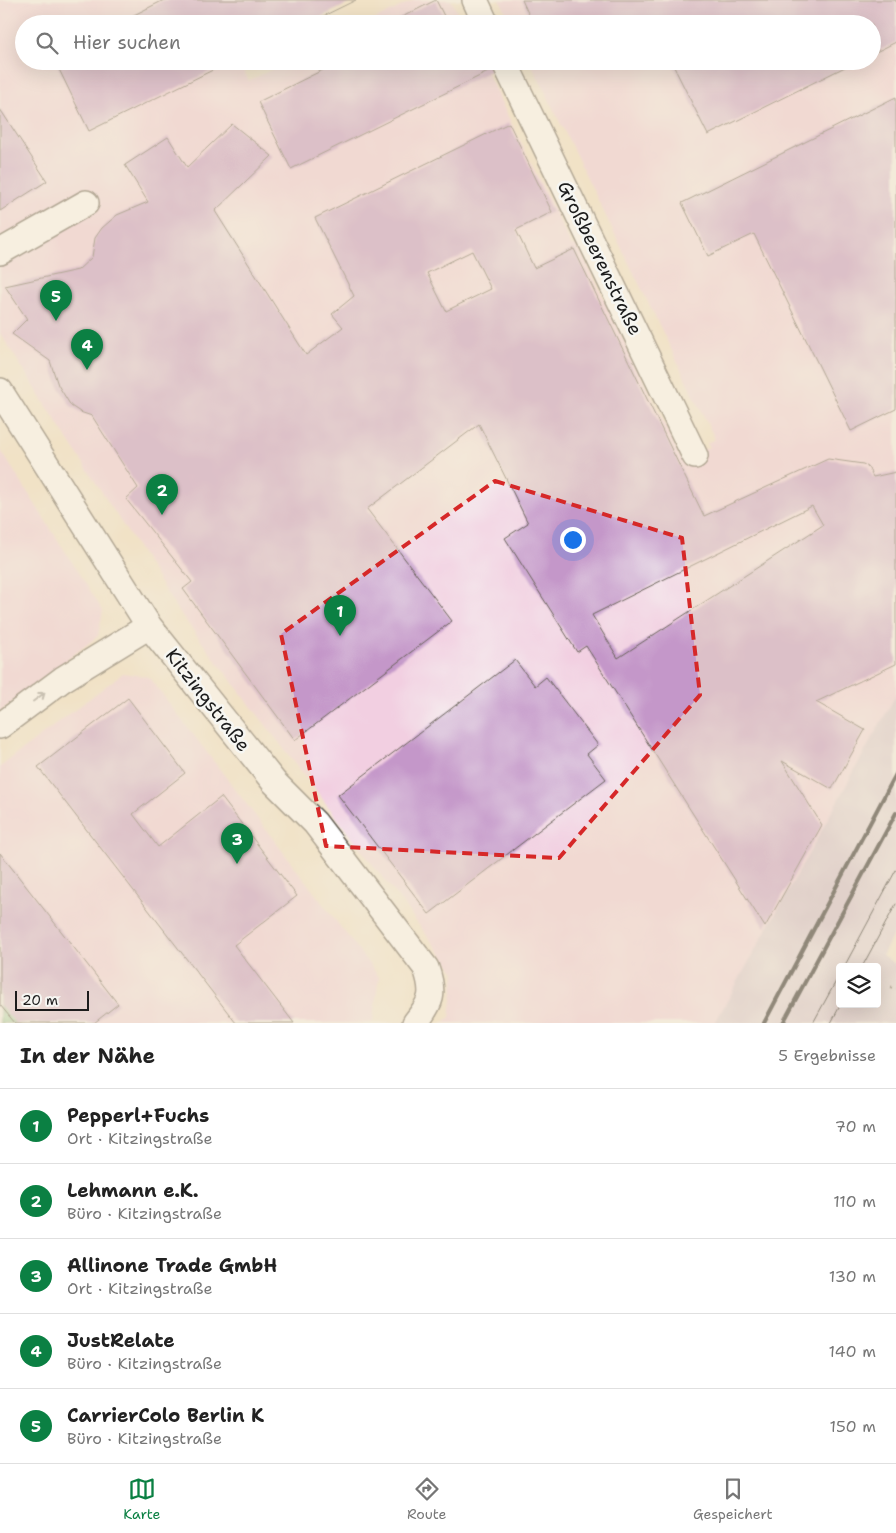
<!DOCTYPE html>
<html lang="de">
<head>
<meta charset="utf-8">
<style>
	:root { --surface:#fff; --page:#f2f2f2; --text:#222; --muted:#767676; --line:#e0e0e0; --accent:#0b8043 }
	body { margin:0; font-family:"Shantell Sans",sans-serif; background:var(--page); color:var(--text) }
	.controls { position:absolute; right:15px; bottom:15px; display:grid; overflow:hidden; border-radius:5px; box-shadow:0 5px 20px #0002 }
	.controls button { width:45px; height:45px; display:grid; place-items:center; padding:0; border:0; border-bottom:1px solid var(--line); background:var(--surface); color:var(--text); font:25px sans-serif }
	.scale { position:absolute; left:15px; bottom:12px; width:74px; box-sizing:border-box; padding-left:5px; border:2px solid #1c1c1c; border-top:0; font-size:14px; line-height:18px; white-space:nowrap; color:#1c1c1c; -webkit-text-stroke:4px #f6f6f2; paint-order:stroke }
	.you { position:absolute; left:572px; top:539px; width:18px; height:18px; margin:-12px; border:4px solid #fff; border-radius:50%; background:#1a73e8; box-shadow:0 0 0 8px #1a73e833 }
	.badge { display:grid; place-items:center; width:32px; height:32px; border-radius:50%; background:var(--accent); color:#fff; font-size:16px; font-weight:700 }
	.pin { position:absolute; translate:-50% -41px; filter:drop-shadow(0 1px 2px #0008) }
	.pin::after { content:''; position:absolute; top:26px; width:18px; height:15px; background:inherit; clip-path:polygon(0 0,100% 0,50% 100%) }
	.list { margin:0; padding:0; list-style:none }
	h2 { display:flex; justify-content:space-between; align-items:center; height:65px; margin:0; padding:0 20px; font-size:21px }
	h2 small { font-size:16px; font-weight:400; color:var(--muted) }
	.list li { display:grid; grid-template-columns:32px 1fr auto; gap:15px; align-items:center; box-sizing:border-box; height:75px; padding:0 20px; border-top:1px solid var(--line) }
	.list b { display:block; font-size:19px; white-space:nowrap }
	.list p { margin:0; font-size:16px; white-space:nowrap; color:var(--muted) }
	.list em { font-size:16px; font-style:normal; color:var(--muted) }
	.icon { flex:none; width:28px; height:28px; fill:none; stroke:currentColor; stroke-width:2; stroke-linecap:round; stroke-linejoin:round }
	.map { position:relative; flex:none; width:896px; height:1023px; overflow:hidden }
	.search { position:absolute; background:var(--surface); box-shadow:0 5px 20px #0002; left:15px; right:15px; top:15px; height:55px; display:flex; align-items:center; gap:12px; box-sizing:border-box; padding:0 18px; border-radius:28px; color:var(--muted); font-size:19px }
	.sheet { height:440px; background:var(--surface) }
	nav { display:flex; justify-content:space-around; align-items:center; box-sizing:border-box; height:70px; border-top:1px solid var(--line); background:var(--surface); font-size:14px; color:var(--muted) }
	nav a { display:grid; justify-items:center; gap:2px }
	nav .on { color:var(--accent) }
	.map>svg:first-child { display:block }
	.built { fill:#f2cfe1 }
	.railway { fill:#cfbdcf; fill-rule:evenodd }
	.garden { fill:url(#garden-dots); stroke:#4d7453 }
	.building { fill:#c497c9; fill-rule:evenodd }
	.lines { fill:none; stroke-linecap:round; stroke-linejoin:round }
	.minor-casing { stroke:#676158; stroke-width:28 }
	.path { stroke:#676158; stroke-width:3; stroke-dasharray:1 4; stroke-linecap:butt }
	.minor { stroke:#fff; stroke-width:25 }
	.tram { stroke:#1c1c1c; stroke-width:1 }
	.rail { stroke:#1c1c1c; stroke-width:4 }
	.oneway { stroke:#999 }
	.marked { fill:none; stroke:#d62828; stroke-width:4; stroke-dasharray:10 6; stroke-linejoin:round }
	.labels { text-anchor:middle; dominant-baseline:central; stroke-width:5; stroke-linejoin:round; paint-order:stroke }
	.street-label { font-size:19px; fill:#1c1c1c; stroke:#f6f6f2 }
</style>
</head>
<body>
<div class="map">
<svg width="896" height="1023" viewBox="0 0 896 1023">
	<defs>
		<pattern id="garden-dots" width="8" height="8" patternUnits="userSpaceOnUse" patternTransform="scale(1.25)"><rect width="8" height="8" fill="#7ecb8a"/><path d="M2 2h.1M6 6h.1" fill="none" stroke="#6cae76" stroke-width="1.8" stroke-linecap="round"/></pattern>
	</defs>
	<rect width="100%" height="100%" fill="#f6f6f2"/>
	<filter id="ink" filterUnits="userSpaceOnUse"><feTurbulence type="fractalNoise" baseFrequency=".02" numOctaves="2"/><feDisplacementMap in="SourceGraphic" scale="10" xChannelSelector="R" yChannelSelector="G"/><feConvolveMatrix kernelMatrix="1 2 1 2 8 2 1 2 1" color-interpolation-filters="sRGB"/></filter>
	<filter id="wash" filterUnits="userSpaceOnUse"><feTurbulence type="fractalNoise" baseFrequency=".0096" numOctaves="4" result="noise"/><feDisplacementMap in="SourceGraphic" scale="20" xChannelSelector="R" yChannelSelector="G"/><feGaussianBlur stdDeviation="1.12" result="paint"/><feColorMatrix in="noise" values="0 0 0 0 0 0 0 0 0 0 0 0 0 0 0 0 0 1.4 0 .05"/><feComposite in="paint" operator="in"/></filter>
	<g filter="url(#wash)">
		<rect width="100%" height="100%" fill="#f1e2c6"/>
		<path class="built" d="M 0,0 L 352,0 L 307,24 L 24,24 L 24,61 L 238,61 L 249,81 L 289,61 L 481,61 L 571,245 L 576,245 L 581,251 L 682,460 L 709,447 L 707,443 L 715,439 L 530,61 L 872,61 L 872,24 L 512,24 L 500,0 L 896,0 L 896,696 L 716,1023 L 443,1023 L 450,1017 L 455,972 L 176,608 L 0,333 Z
			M 414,0 L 451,0 L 463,24 L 366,24 Z
			M 0,449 L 103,611 L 98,636 L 0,712 Z
			M 123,673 L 149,677 L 379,977 L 373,1021 L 370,1023 L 35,1023 L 0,978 L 0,767 Z"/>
		<path class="railway" d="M 896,695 L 896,929 L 882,956 L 896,964 L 896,1023 L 715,1023 ZM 840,967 L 877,967 L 877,1004 L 840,1004 Z"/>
		<path class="garden" d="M 0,978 L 35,1023 L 0,1023 Z"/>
		<g id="blocks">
			<path class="building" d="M 164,0 L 356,0 L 307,24 L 116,24 Z
				M 436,0 L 448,24 L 388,24 Z
				M 522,0 L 896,0 L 896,42 L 872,54 L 872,24 L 533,24 Z
				M 55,61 L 231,61 L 89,131 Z
				M 341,61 L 490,61 L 492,70 L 291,169 L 258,102 Z
				M 671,61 L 857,61 L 708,135 Z
				M 896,97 L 896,409 L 851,431 L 754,234 L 708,256 L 682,203 Z
				M 0,109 L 47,181 L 0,211 Z
				M 509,123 L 552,212 L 516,230 L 534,268 L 574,249 L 704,516 L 828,459 L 863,464 L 868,467 L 873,477 L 896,472 L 896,664 L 816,702 L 865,730 L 832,789 L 782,761 L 822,825 L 765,927 L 586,646 L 577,652 L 505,538 L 528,523 L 479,424 L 367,509 L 452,621 L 295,740 L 183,589 L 192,582 L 126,499 L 138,488 L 92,416 L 80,412 L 71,406 L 58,385 L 50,361 L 12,334 L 27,319 L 5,286 L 78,270 L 92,257 L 95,238 L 102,228 L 117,215 L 148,202 L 125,165 L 168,137 L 187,167 L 232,124 L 272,156 L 215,211 L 306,355 L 343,327 L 332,314 L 354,296 L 315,218 ZM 472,251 L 491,289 L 446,311 L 427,273 ZM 812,506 L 823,525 L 618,658 L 592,615 Z
				M 515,660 L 535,686 L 546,677 L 598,745 L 587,754 L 606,779 L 429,914 L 338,795 Z
				M 128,698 L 185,773 L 133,814 L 158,847 L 221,797 L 297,896 L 234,945 L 294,1023 L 236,1023 L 38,767 Z
				M 0,853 L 118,1004 L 94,1023 L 15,1023 L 0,1005 Z"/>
		</g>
	</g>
	<g filter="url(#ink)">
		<use href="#blocks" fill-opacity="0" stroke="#676158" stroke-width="1"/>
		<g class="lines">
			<g class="minor-casing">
				<path id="minor" d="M 475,0 L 486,24
					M 504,61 L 695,456
					M 0,252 L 86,203
					M 0,391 L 149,626 L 274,782 L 315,823 L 426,968 C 435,994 432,1002 415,1023
					M 0,726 L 63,679 L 149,626"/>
			</g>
			<path class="path" d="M 891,987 L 896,988"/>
			<use href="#minor" class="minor"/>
			<path class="tram" d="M 844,967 L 896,870
				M 862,967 L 896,904
				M 813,1023 L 840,974
				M 831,1023 L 841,1004"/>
			<path class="rail" d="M 764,1023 L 896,774
				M 783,1023 L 896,813"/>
		</g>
		<defs><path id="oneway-shaft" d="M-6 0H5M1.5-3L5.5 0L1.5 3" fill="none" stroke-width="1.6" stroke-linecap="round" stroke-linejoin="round" transform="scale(1.25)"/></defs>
		<use class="oneway" href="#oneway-shaft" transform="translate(39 697) rotate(-37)"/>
	</g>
	<path d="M0 0H896V1023H0ZM 495,481 L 682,538 L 700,695 L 559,858 L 326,846 L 281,634 Z" fill="#f1e2c6" fill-opacity=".55" fill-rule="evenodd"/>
	<path class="marked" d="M 495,481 L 682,538 L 700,695 L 559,858 L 326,846 L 281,634 Z"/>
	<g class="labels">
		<g class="street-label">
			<text transform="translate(600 258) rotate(64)">Großbeerenstraße</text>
			<text transform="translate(208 700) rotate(52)">Kitzingstraße</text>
		</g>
	</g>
</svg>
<div class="controls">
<button><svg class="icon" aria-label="layers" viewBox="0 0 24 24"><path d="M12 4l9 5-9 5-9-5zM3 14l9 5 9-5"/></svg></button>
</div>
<div class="scale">20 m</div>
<div class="you"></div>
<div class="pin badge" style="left:340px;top:636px">1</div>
<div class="pin badge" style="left:162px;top:515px">2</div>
<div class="pin badge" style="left:237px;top:864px">3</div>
<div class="pin badge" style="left:87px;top:370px">4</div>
<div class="pin badge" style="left:56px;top:321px">5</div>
<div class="search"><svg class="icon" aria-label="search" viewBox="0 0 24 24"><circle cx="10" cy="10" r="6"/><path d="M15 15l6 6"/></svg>Hier suchen</div>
</div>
<section class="sheet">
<h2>In der Nähe<small>5 Ergebnisse</small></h2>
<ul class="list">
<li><span class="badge">1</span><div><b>Pepperl+Fuchs</b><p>Ort · Kitzingstraße</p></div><em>70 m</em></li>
<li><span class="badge">2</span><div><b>Lehmann e.K.</b><p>Büro · Kitzingstraße</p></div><em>110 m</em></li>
<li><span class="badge">3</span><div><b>Allinone Trade GmbH</b><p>Ort · Kitzingstraße</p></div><em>130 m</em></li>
<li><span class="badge">4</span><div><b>JustRelate</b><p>Büro · Kitzingstraße</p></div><em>140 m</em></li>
<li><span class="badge">5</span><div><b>CarrierColo Berlin K</b><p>Büro · Kitzingstraße</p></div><em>150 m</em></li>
</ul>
</section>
<nav>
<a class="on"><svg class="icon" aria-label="map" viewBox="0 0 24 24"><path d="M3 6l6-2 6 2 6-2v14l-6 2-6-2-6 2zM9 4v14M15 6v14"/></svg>Karte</a>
<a><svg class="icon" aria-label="directions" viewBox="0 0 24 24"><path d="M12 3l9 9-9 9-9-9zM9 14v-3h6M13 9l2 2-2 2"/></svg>Route</a>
<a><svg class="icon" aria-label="saved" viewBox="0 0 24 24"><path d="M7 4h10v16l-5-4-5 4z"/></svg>Gespeichert</a>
</nav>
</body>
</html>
